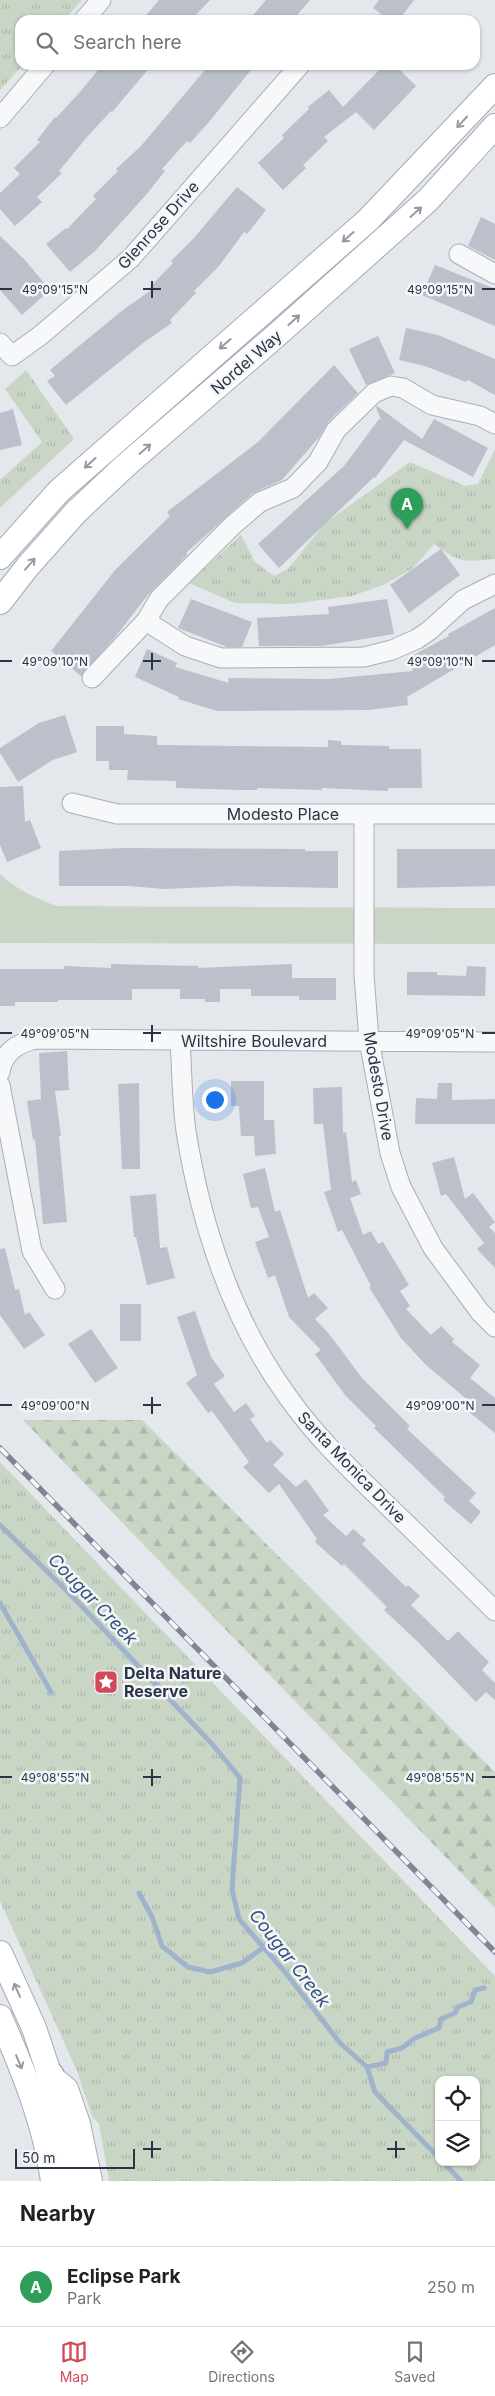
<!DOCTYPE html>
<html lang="en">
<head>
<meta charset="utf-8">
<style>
	:root { --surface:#fff; --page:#f2f2f2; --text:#202124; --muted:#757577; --line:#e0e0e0; --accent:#d1495b }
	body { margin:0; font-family:Inter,sans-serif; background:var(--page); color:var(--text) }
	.controls { position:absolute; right:15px; bottom:15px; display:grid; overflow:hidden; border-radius:10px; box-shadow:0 1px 4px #0004 }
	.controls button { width:45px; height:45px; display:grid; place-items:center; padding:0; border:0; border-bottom:1px solid var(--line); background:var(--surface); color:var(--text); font:25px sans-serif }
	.scale { position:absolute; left:15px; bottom:12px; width:120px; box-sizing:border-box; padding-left:5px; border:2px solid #2b3445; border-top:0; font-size:14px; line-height:18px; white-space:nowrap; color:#2b3445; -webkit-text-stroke:4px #f4f6f9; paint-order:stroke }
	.you { position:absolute; left:214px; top:1099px; width:18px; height:18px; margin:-12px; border:4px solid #fff; border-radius:50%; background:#1a73e8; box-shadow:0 0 0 8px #1a73e833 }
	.badge { display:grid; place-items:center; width:32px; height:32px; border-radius:50%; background:var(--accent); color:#fff; font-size:16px; font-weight:700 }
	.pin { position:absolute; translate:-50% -41px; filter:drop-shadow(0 1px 2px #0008) }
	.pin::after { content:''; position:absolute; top:26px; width:18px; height:15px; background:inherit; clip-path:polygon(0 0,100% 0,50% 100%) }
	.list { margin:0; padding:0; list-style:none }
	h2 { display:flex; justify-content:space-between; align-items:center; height:65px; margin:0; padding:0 20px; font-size:21px }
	h2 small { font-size:16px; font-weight:400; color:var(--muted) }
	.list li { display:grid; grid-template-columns:32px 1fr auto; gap:15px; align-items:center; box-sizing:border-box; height:80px; padding:0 20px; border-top:1px solid var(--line) }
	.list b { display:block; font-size:19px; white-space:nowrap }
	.list p { margin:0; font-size:16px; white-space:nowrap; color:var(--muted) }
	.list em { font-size:16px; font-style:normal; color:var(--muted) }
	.icon { flex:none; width:28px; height:28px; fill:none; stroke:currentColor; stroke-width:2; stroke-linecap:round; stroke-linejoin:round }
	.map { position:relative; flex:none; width:495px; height:2181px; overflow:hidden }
	.search { position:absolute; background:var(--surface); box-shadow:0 1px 4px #0004; left:15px; right:15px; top:15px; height:55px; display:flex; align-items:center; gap:12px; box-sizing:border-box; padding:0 18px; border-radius:15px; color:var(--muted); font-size:19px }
	.sheet { height:145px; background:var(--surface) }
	nav { display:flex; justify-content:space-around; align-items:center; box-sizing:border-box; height:70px; border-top:1px solid var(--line); background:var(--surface); font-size:14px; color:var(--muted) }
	nav a { display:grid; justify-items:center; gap:2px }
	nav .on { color:var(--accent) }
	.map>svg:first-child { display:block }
	.green { fill:#c9d6c5 }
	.forest { fill:url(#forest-firs) }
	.park { fill:url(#park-tufts); fill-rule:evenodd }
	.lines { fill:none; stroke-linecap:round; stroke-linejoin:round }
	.stream { stroke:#9fb4cc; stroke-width:5 }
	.building { fill:#bbc0ca }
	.minor-casing { stroke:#a9aeb7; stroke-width:21 }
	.major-casing { stroke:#a3abb8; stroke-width:26 }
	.highway-casing { stroke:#8b94a3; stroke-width:30 }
	.minor { stroke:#f7f8fa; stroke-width:19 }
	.major { stroke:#fff; stroke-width:24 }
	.highway { stroke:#fff; stroke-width:28 }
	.rail-casing { stroke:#7d8696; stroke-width:5.5 }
	.rail { stroke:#f4f6f9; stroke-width:4; stroke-dasharray:11; stroke-linecap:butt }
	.oneway { stroke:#959aa2 }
	.ticks { fill:none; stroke:#2b3445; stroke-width:2 }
	.labels { text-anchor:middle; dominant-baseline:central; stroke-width:5; stroke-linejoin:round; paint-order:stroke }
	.street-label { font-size:16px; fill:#2b3445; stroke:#f4f6f9 }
	.poi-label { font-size:16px; font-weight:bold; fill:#2b3445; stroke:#f4f6f9; text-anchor:start }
	.water-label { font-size:18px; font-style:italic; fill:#34527a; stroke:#f4f6f9 }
	.ticks-label { font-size:12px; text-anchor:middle; fill:#2b3445; stroke:#f4f6f9; stroke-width:5; stroke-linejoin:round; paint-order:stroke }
</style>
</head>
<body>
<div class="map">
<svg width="495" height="2181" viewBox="0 0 495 2181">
	<defs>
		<pattern id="forest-firs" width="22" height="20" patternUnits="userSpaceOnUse" patternTransform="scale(1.25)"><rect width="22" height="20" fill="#c9d6c5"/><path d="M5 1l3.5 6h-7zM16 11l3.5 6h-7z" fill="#adb8ab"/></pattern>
		<pattern id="park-tufts" width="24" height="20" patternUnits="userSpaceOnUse" patternTransform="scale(1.25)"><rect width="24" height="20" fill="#c9d6c5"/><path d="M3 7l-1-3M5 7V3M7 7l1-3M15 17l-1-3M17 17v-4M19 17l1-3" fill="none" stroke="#adb8ab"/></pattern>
	</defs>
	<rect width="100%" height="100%" fill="#e4e7ec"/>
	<path class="green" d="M 0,874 C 17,890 34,897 56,906 L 495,908 L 495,944 L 0,943 Z"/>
	<path class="forest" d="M 23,1420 L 142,1420 L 495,1772 L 495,1908 Z"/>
	<path class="park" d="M 0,0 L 82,0 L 64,20 L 20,20 L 20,65 L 23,65 L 0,90 Z
		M 26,370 L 74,439 L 0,508 L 0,480 L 42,442 L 5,389 Z
		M 495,449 L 495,559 C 465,562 459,563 434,544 L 412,569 L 383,585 L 352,596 L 290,604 L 235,603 L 189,583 L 241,535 L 255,562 L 274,576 L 288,569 L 324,524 L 410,462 L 465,486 L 478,484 Z
		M 0,1462 L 495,1976 L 495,2181 L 109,2181 L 99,2124 L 92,2116 L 77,2071 L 0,1901 ZM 439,2080 L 476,2080 L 476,2162 L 439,2162 Z"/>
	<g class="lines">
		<path class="stream" d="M 0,1525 L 74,1598 L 213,1745 L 240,1778 L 232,1889 L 239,1919 L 285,1972 L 340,2043 L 367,2067 L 375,2092 L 439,2158
			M 0,1603 L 51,1692
			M 139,1893 L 152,1917 L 162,1946 L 188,1967 L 210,1972 L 242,1963 L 264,1947
			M 367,2067 L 386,2063 L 387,2052 L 402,2048 L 415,2038 L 439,2028 L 441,2019 L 455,2013 L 458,2007 L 471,2002 L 475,1990 L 484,1988
			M 443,2162 L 461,2181"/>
	</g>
	<path class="building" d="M 159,0 L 210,0 L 191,20 L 142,20 Z
		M 266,0 L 310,0 L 293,20 L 249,20 Z
		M 379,0 L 414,0 L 399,20 L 389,20 L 373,8 Z
		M 102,65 L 152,65 L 112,112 L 111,111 L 87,137 L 59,171 L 62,173 L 37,197 L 42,202 L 15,226 L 0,209 L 0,193 L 20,174 L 14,168 L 40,142 L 37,140 L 55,117 L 56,118 L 80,92 Z
		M 209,65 L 255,65 L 209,122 L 190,143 L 187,141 L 162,169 L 165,171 L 146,195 L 95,251 L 70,272 L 46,244 L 66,228 L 67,229 L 96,199 L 93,196 L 118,171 L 116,169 L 141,146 Z
		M 384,65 L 395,65 L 416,86 L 374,130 L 356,112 L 324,137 L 328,141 L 303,165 L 306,168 L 283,190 L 258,163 L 284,138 L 282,135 L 309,109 L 308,107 L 329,90 L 343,107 Z
		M 237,187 L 266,210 L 247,234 L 244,232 L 219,266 L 194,291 L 196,293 L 170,320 L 172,323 L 143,343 L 66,405 L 47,381 L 55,376 L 50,370 L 124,309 L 153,289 L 150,287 L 173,263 L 171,261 L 193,239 Z
		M 481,217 L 495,224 L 495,260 L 468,246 Z
		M 0,236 L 24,259 L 50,290 L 22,315 L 0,290 Z
		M 435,265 L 495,289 L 495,326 L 422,295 Z
		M 406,328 L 438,335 L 495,359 L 495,395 L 468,380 L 466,382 L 425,366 L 399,360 Z
		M 378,336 L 395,373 L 366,385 L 349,349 Z
		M 334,365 L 358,393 L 328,422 L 320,436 L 282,480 L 253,493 L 186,553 L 188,554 L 147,596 L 116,636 L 81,676 L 51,651 L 116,569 L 170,516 L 167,512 L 258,442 Z
		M 377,406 L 422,439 L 434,419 L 488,448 L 473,477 L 404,440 L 375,478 L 374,477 L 279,568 L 258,544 L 344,466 L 379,419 L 381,420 L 376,407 Z
		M 13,409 L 22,445 L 0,450 L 0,413 Z
		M 441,549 L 460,575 L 409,613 L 390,585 Z
		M 191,599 L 252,622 L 242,647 L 227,647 L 178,628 Z
		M 387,599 L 394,634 L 322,646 L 259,646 L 257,618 L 329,614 L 328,607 Z
		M 495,608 L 495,645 L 407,697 L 408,705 L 369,710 L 217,711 L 178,699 L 179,697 L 135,677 L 147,649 L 177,663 L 175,667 L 229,683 L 228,678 L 329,679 L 413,671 L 406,659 L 449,636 L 448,634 Z
		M 65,715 L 77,752 L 53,760 L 18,782 L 0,753 L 0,748 L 39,723 Z
		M 96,726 L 124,726 L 124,734 L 157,736 L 157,745 L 328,747 L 328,740 L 341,741 L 341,745 L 389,746 L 389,749 L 421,749 L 422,788 L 388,788 L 388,791 L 322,788 L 322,790 L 257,788 L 257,790 L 241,790 L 176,788 L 176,781 L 127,780 L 128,770 L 109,770 L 109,761 L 96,761 Z
		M 23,786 L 25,822 L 30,820 L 41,848 L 7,862 L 0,845 L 0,787 Z
		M 122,848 L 305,849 L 305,851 L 338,851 L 338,888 L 232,886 L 164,889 L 130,886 L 59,886 L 59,851 Z
		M 397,849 L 495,849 L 495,886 L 397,888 Z
		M 111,964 L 198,966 L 198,968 L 292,964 L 292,978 L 336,978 L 336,1000 L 299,1000 L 299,996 L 251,996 L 251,989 L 220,989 L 220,1002 L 205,1002 L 205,999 L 180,999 L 180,989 L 132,989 L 132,1000 L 58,1000 L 58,1002 L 15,1002 L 15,1006 L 0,1006 L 0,969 L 64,969 L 64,966 L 111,968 Z
		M 467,966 L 486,967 L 485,996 L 407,995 L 407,972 L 437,972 L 437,975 L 466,976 Z
		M 67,1051 L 69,1090 L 55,1091 L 61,1136 L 59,1136 L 67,1222 L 43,1224 L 35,1139 L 33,1140 L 27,1101 L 41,1099 L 39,1053 Z
		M 231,1081 L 264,1081 L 264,1120 L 274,1120 L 276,1154 L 255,1156 L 254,1136 L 241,1136 L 239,1106 L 231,1106 Z
		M 139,1083 L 140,1169 L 122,1169 L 118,1084 Z
		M 438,1083 L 452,1083 L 452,1100 L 495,1099 L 495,1124 L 415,1124 L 416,1098 L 437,1099 Z
		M 342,1087 L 343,1133 L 346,1132 L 352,1182 L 356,1180 L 361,1194 L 350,1198 L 363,1235 L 371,1231 L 378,1244 L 383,1242 L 409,1285 L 400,1291 L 410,1306 L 406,1309 L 431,1335 L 441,1326 L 454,1339 L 452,1342 L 480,1365 L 470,1378 L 495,1398 L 495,1433 L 464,1408 L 469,1401 L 426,1365 L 401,1338 L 369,1287 L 371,1286 L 342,1230 L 338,1232 L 324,1192 L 331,1190 L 323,1124 L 314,1124 L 313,1088 Z
		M 454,1157 L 465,1199 L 473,1193 L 495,1222 L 489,1227 L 495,1233 L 495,1268 L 477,1249 L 484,1243 L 446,1194 L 441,1196 L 432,1163 Z
		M 265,1168 L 275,1212 L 280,1210 L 308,1298 L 314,1293 L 328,1308 L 315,1319 L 330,1335 L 362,1378 L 410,1426 L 407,1429 L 476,1493 L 469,1501 L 481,1512 L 471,1524 L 443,1500 L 445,1497 L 374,1428 L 376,1426 L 345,1395 L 315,1354 L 321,1350 L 289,1317 L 275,1275 L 268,1278 L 255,1242 L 269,1237 L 258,1207 L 251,1208 L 243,1174 Z
		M 156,1194 L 160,1248 L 167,1247 L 175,1278 L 147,1285 L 136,1237 L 134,1237 L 130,1196 Z
		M 5,1248 L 15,1290 L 19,1289 L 25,1315 L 29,1312 L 45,1335 L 24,1349 L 0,1315 L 0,1249 Z
		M 120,1304 L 141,1304 L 141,1341 L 120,1341 Z
		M 195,1311 L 211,1357 L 225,1376 L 214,1384 L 234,1412 L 246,1403 L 255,1416 L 250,1419 L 267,1443 L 270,1440 L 284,1454 L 273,1465 L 296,1487 L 306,1479 L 329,1511 L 323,1515 L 346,1536 L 353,1529 L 366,1540 L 362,1544 L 406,1587 L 408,1585 L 420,1596 L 411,1605 L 448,1641 L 458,1631 L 489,1662 L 482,1670 L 495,1683 L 495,1700 L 486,1692 L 476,1702 L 419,1643 L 384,1610 L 387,1607 L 344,1564 L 342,1566 L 315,1542 L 317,1539 L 279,1484 L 269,1493 L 243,1467 L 249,1462 L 212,1411 L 208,1413 L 186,1383 L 197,1375 L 177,1317 Z
		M 91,1329 L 118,1368 L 95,1383 L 68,1344 Z"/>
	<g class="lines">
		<g class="minor-casing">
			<path id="minor" d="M 84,20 L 101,0
				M 0,118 L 45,65
				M 459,254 L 495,274
				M 0,343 L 12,356 L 41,335 L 131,258 L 300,65
				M 146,621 L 185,646 L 221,658 L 364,657 L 392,650 L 417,639 L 430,630 L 463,600 L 495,584
				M 92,678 L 146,621 L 159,599 L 233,525 L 260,502 L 293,488 L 318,462 L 336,430 L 374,393 L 391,386 L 403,388 L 432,405 L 480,416 L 495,424
				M 72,803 L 117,814 L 495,814
				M 364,814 L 364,975 L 369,1040 L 390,1153 L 401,1187 L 433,1248 L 480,1312 L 495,1327
				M 180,1041 C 182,1071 182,1102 186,1131 C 201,1225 232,1320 288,1397 C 316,1437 352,1471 387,1505 C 423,1540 459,1575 495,1611
				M 0,1072 C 3,1052 17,1044 35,1039 L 495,1042
				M 0,1085 L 32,1251 L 55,1289"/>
		</g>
		<g class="major-casing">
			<path id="major" d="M 0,557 L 59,491 L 368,220 L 495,86
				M 0,602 L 28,566 L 76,512 L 125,466 L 279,333 L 428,200 L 495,126
				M 0,1953 L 34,2028 L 50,2076 L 66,2089 L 78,2124 L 90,2181
				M 0,2017 C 23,2070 45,2123 53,2181"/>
		</g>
		<g class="highway-casing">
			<path id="highway" d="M 50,2076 L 68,2137 L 76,2181"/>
		</g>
		<use href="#minor" class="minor"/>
		<use href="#major" class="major"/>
		<use href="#highway" class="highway"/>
		<g class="rail-casing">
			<path id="rail" d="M 0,1448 L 495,1952"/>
		</g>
		<use href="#rail" class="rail"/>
	</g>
	<defs><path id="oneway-shaft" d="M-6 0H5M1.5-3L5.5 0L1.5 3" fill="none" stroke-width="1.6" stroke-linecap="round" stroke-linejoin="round" transform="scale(1.25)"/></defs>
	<g class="oneway">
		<use href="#oneway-shaft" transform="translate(462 122) rotate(133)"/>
		<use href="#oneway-shaft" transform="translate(416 212) rotate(-42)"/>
		<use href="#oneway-shaft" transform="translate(348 237) rotate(139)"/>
		<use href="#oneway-shaft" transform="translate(294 320) rotate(-42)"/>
		<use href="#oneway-shaft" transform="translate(225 344) rotate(139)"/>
		<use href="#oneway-shaft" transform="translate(145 449) rotate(-41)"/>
		<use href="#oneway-shaft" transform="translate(90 463) rotate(138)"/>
		<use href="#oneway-shaft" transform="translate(30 564) rotate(-49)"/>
		<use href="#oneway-shaft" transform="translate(17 1990) rotate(-114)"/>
		<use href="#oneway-shaft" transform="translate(19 2062) rotate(67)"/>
	</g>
	<path class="ticks" d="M 152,281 L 152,298M 0,289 L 12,289M 143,289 L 161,289M 482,289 L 495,289M 152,653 L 152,670M 0,661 L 12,661M 143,661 L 161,661M 482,661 L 495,661M 152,1025 L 152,1042M 0,1033 L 12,1033M 143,1033 L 161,1033M 482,1033 L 495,1033M 152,1397 L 152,1414M 0,1405 L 12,1405M 143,1405 L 161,1405M 482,1405 L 495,1405M 152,1769 L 152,1786M 0,1777 L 12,1777M 143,1777 L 161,1777M 482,1777 L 495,1777M 152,2141 L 152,2158M 396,2141 L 396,2158M 143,2149 L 161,2149M 387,2149 L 405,2149"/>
	<defs>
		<g id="sight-square" transform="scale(1.25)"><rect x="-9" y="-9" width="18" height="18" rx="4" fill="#d1495b" stroke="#f4f6f9"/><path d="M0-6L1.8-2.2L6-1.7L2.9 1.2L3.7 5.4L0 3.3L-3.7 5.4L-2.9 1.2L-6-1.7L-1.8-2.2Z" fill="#fff"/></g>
	</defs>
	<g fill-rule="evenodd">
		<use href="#sight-square" x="106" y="1682"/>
	</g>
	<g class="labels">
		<g class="street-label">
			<text transform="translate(158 225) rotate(-48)">Glenrose Drive</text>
			<text transform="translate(246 362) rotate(-41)">Nordel Way</text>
			<text x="283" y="814">Modesto Place</text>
			<text x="254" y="1041">Wiltshire Boulevard</text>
			<text transform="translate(379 1086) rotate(80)">Modesto Drive</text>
			<text transform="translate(352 1467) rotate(46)">Santa Monica Drive</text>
		</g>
		<g class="poi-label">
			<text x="124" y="1673">Delta Nature<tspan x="124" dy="18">Reserve</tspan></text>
		</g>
		<g class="water-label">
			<text transform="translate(93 1599) rotate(46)">Cougar Creek</text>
			<text transform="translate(290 1958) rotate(52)">Cougar Creek</text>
		</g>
	</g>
	<g class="ticks-label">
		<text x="55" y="294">49°09'15"N</text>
		<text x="440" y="294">49°09'15"N</text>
		<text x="55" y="666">49°09'10"N</text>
		<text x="440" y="666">49°09'10"N</text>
		<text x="55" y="1038">49°09'05"N</text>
		<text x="440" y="1038">49°09'05"N</text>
		<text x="55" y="1410">49°09'00"N</text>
		<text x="440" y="1410">49°09'00"N</text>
		<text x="55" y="1782">49°08'55"N</text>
		<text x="440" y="1782">49°08'55"N</text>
	</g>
</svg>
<div class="controls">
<button><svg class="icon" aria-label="locate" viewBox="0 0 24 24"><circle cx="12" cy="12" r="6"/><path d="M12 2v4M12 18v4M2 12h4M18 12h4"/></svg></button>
<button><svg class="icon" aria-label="layers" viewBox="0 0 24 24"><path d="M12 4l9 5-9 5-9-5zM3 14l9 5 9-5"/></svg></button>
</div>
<div class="scale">50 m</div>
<div class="you"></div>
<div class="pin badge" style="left:407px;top:529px;background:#2e9e5b">A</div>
<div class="search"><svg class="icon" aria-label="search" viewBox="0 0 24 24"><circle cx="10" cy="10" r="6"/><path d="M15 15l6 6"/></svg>Search here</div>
</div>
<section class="sheet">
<h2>Nearby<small></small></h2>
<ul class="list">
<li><span class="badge" style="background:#2e9e5b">A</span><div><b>Eclipse Park</b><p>Park</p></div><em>250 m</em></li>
</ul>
</section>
<nav>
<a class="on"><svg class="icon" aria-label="map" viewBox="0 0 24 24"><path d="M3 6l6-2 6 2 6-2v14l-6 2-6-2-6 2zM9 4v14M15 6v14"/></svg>Map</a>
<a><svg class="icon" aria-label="directions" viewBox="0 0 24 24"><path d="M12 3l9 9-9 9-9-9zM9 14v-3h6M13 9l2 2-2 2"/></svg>Directions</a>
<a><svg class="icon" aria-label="saved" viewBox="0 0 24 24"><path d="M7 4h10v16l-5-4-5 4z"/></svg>Saved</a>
</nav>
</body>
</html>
